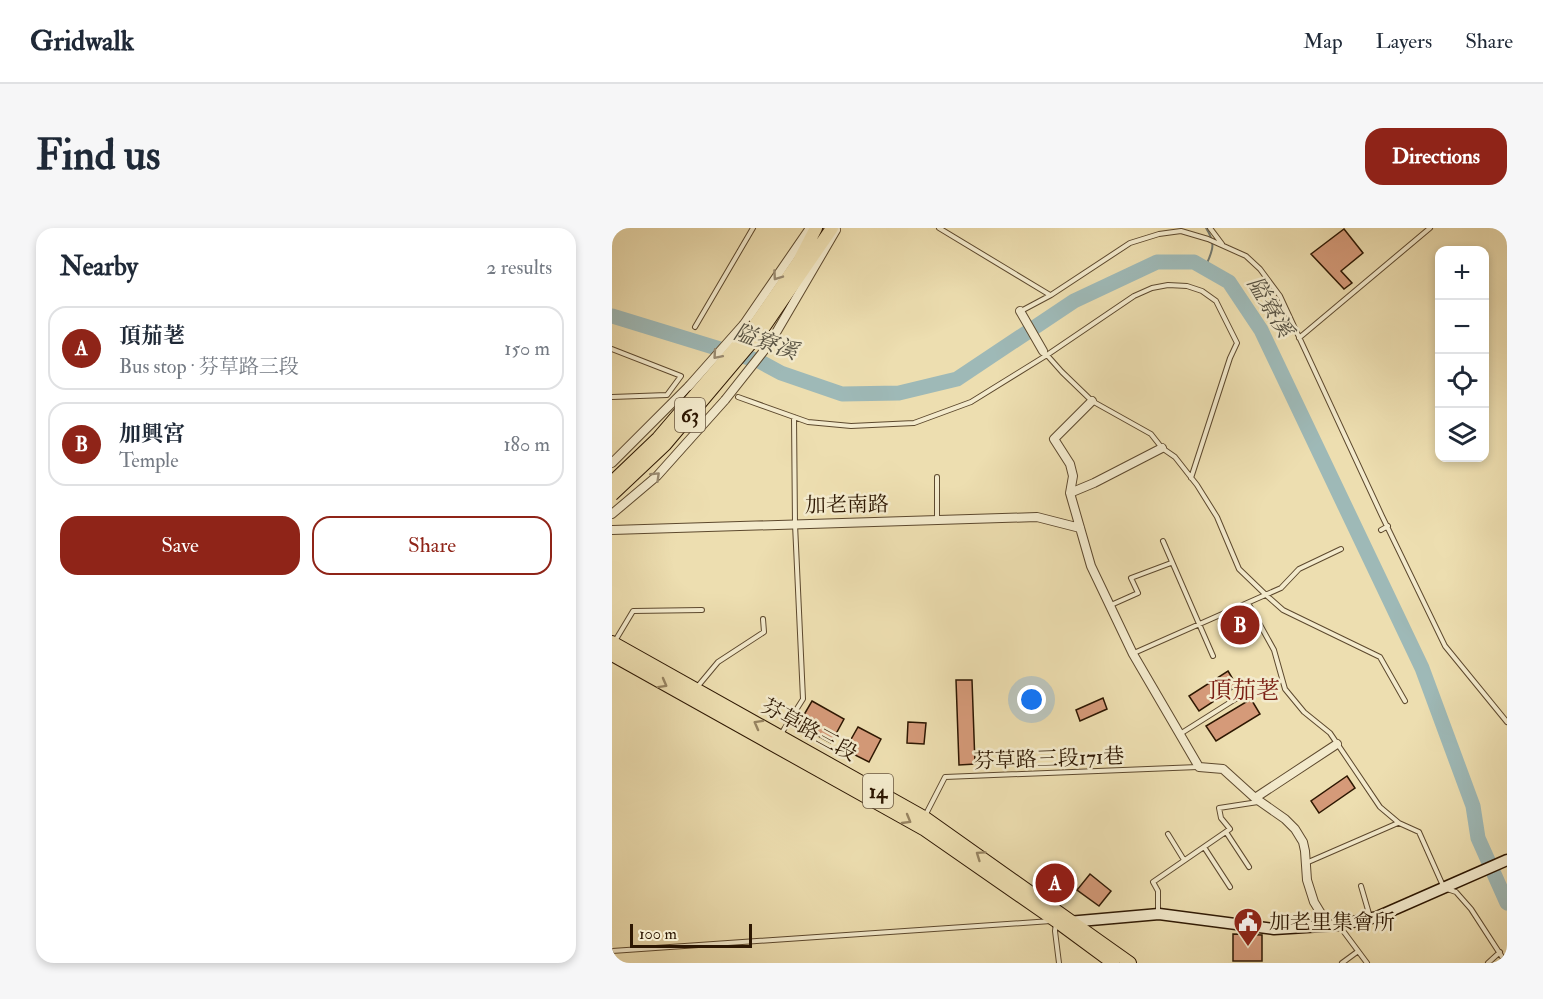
<!DOCTYPE html>
<html lang="en">
<head>
<meta charset="utf-8">
<style>
	:root { --surface:#fff; --page:#f6f6f7; --text:#1f2937; --muted:#747a83; --line:#e0e1e3; --accent:#8f2418 }
	body { margin:0; font-family:"IM FELL Double Pica","Noto Serif TC",serif; background:var(--page); color:var(--text) }
	.controls { position:absolute; right:18px; top:18px; display:grid; overflow:hidden; border-radius:12px; box-shadow:0 3px 9px #0003 }
	.controls button { width:54px; height:54px; display:grid; place-items:center; padding:0; border:0; border-bottom:2px solid var(--line); background:var(--surface); color:var(--text); font:30px sans-serif }
	.scale { position:absolute; left:18px; bottom:15px; width:122px; box-sizing:border-box; padding-left:6px; border:3px solid #2d1702; border-top:0; font-size:16px; line-height:21px; white-space:nowrap; color:#2d1702; -webkit-text-stroke:4px #f3eacc; paint-order:stroke }
	.you { position:absolute; left:420px; top:472px; width:21px; height:21px; margin:-15px; border:4px solid #fff; border-radius:50%; background:#1a73e8; box-shadow:0 0 0 9px #1a73e833 }
	.badge { display:grid; place-items:center; width:39px; height:39px; border-radius:50%; background:var(--accent); color:#fff; font-size:20px; font-weight:700 }
	.pin { position:absolute; translate:-50% -50%; border:3px solid #fff; box-shadow:0 2px 6px #0006 }
	.list { margin:0; padding:0; list-style:none }
	h2 { display:flex; justify-content:space-between; align-items:center; height:78px; margin:0; padding:0 24px; font-size:26px }
	h2 small { font-size:20px; font-weight:400; color:var(--muted) }
	.list li { display:grid; grid-template-columns:39px 1fr auto; gap:18px; align-items:center; box-sizing:border-box; height:84px; margin:0 12px 12px; padding:0 12px; border:2px solid var(--line); border-radius:18px }
	.list b { display:block; font-size:22px; white-space:nowrap }
	.list p { margin:0; font-size:20px; white-space:nowrap; color:var(--muted) }
	.list em { font-size:20px; font-style:normal; color:var(--muted) }
	.actions { display:flex; gap:12px; padding:18px 24px }
	.actions a { flex:1; padding:14px 0; border:2px solid var(--accent); border-radius:18px; text-align:center; font-size:21px; color:var(--accent) }
	.actions .main { background:var(--accent); color:#fff }
	.icon { flex:none; width:33px; height:33px; fill:none; stroke:currentColor; stroke-width:2; stroke-linecap:round; stroke-linejoin:round }
	.map { position:relative; flex:none; width:895px; height:735px; overflow:hidden; border-radius:18px }
	header { display:flex; align-items:center; gap:36px; box-sizing:border-box; height:84px; padding:0 30px; background:var(--surface); border-bottom:2px solid var(--line) }
	header strong { font-size:28px }
	nav { display:flex; gap:33px; margin-inline-start:auto; font-size:21px }
	.intro { display:flex; align-items:center; justify-content:space-between; box-sizing:border-box; height:144px; padding:0 36px }
	h1 { margin:0; font-size:42px }
	.button { padding:15px 27px; border-radius:18px; background:var(--accent); color:#fff; font-size:21px; font-weight:700 }
	main { display:flex; gap:36px; padding:0 36px }
	aside { flex:1; background:var(--surface); border-radius:18px; box-shadow:0 3px 9px #0003 }
	.map>svg:first-child { display:block }
	.lines { fill:none; stroke-linecap:round; stroke-linejoin:round }
	.stream { stroke:#71786f; stroke-width:2 }
	.river { stroke:#9eb9b7; stroke-width:15 }
	.building { fill:#d59a79; stroke:#2d1702; stroke-width:1.5 }
	.lane-casing { stroke:#5d492e; stroke-width:6 }
	.street-casing { stroke:#5d492e; stroke-width:10 }
	.secondary-casing { stroke:#2d1702; stroke-width:13 }
	.primary-casing { stroke:#2d1702; stroke-width:14 }
	.lane { stroke:#f3eacc; stroke-width:4 }
	.street { stroke:#f3eacc; stroke-width:8 }
	.secondary { stroke:#f3eacc; stroke-width:10 }
	.primary { stroke:#eddeb0; stroke-width:12 }
	.street-bridge-casing { stroke:#5d492e; stroke-width:10; stroke-linecap:butt }
	.primary-bridge-casing { stroke:#2d1702; stroke-width:14; stroke-linecap:butt }
	.street-bridge { stroke:#f3eacc; stroke-width:8 }
	.primary-bridge { stroke:#eddeb0; stroke-width:12 }
	.oneway { stroke:#9a8b71 }
	.oneway2 { stroke:#978462 }
	.labels { text-anchor:middle; dominant-baseline:central; stroke-width:5; stroke-linejoin:round; paint-order:stroke }
	.shield { fill:#f3eacc; stroke:#68563f; stroke-width:1.5 }
	.shield-label { font-size:20px; font-weight:bold; fill:#2d1702 }
	.street-label { font-size:21px; fill:#2d1702; stroke:#f3eacc }
	.poi-label { font-size:21px; fill:#2d1702; stroke:#f3eacc; text-anchor:start }
	.water-label { font-size:22px; font-style:italic; fill:#555041; stroke:#f3eacc }
	.quarter-label { font-size:24px; fill:#7a1f14; stroke:#f3eacc }
</style>
</head>
<body>
<header>
<strong>Gridwalk</strong>
<nav><a>Map</a><a>Layers</a><a>Share</a></nav>
</header>
<div class="intro"><h1>Find us</h1><a class="button">Directions</a></div>
<main>
<aside>
<h2>Nearby<small>2 results</small></h2>
<ul class="list">
<li><span class="badge">A</span><div><b>頂茄荖</b><p>Bus stop · 芬草路三段</p></div><em>150 m</em></li>
<li><span class="badge">B</span><div><b>加興宮</b><p>Temple</p></div><em>180 m</em></li>
</ul>
<div class="actions"><a class="main">Save</a><a>Share</a></div>
</aside>
<div class="map">
<svg width="895" height="735" viewBox="0 0 895 735">
	<rect width="100%" height="100%" fill="#eddeb0"/>
	<filter id="stains"><feTurbulence type="fractalNoise" baseFrequency=".00333" numOctaves="4"/><feColorMatrix values="0 0 0 0 .2 0 0 0 0 .09 0 0 0 0 .02 0 0 0 .5 -.17"/></filter>
	<radialGradient id="worn" r=".72"><stop offset=".6" stop-color="#630" stop-opacity="0"/><stop offset="1" stop-color="#630" stop-opacity=".3"/></radialGradient>
	<g class="lines">
		<path class="stream" d="M 593,40 C 600,23 605,17 594,0"/>
		<path class="river" d="M 0,88 L 147,133 L 169,145 L 230,166 L 287,165 L 345,151 L 462,73 L 545,34 L 582,34 L 617,54 L 649,102 L 810,440 L 861,578 L 866,610 L 895,675"/>
	</g>
	<path class="building" d="M 732,1 L 751,25 L 729,43 L 740,55 L 732,61 L 699,26 Z
		M 631,383 L 641,402 L 625,411 L 615,392 Z
		M 616,443 L 625,458 L 587,483 L 577,468 Z
		M 344,452 L 360,452 L 363,536 L 347,537 Z
		M 491,470 L 495,481 L 468,493 L 464,482 Z
		M 639,471 L 648,486 L 604,513 L 594,498 Z
		M 200,473 L 232,491 L 219,515 L 186,497 Z
		M 296,494 L 314,495 L 312,516 L 295,515 Z
		M 246,499 L 269,511 L 257,534 L 233,522 Z
		M 735,548 L 743,560 L 707,585 L 699,573 Z
		M 478,646 L 499,663 L 487,678 L 465,662 Z
		M 621,706 L 650,707 L 650,733 L 621,733 Z"/>
	<g class="lines">
		<g class="lane-casing">
			<path id="lane" d="M 327,0 L 438,67
				M 598,0 L 610,16
				M 409,83 L 439,67 L 518,15 L 547,6 L 569,3 L 596,11 L 634,28 L 648,41 L 668,68 L 770,288 L 833,418 L 895,494
				M 83,99 L 141,0
				M 687,110 L 818,0
				M 0,121 L 69,148 L 55,167 L 0,169
				M 434,126 L 450,144 L 480,173 L 539,206 L 550,220 L 563,229 L 585,257 L 605,289 L 627,341 L 654,367 L 671,382 L 768,429 L 793,473
				M 126,169 L 196,194 L 239,198 L 302,195 L 359,174 L 435,127 L 522,68 L 540,60 L 556,57 L 575,58 L 590,63 L 604,73 L 625,115 L 618,130 L 579,250
				M 325,249 L 325,291
				M 769,302 L 776,298
				M 551,313 L 601,428
				M 636,375 L 662,422 L 673,461 L 692,484 L 718,505 L 768,579 L 787,595 L 807,604 L 832,660 L 844,664 L 859,681 L 894,735
				M 499,377 L 526,365 L 519,350 L 559,335
				M 3,413 L 21,383 L 90,382
				M 522,425 L 669,360 L 687,341 L 729,321
				M 86,458 L 106,434 L 152,404 L 151,391
				M 169,506 L 191,471 L 183,296 L 182,189
				M 568,506 L 633,465
				M 314,586 L 333,549 L 586,539
				M 614,604 L 637,639
				M 556,606 L 572,632
				M 592,619 L 618,659
				M 694,635 L 786,595
				M 749,658 L 758,689
				M 546,684 L 546,663 L 541,654 L 618,601 L 609,590 L 607,580 L 646,574
				M 444,695 L 443,703 L 447,735
				M 729,700 L 755,735
				M 0,723 L 439,693
				M 730,735 L 745,724
				M 876,735 L 888,724"/>
		</g>
		<g class="street-casing">
			<path id="street" d="M 408,83 L 431,123
				M 132,96 L 198,0
				M 158,115 L 224,2
				M 480,173 L 442,211 L 458,236 L 461,248 L 458,265 L 479,338 L 521,426 L 587,539 L 611,541 L 643,570 L 673,591 L 683,601 L 691,614 L 693,623 L 695,652 L 702,674 L 716,697
				M 0,235 L 77,158
				M 458,265 L 482,255 L 550,220
				M 0,286 L 45,248 L 113,172
				M 0,302 L 425,289 L 468,300
				M 643,570 L 725,516"/>
		</g>
		<g class="secondary-casing">
			<path id="secondary" d="M 456,694 L 547,686 L 662,701 L 726,697 L 765,689 L 895,632"/>
		</g>
		<g class="primary-casing">
			<path id="primary" d="M 143,97 L 187,33 L 204,0
				M 150,102 L 220,0
				M 0,414 L 312,589 L 518,735
				M 0,427 L 313,602 L 444,693 L 501,735"/>
		</g>
		<use href="#lane" class="lane"/>
		<use href="#street" class="street"/>
		<use href="#secondary" class="secondary"/>
		<use href="#primary" class="primary"/>
		<g class="street-bridge-casing">
			<path id="street-bridge" d="M 77,158 L 132,96
				M 113,172 L 158,115"/>
		</g>
		<g class="primary-bridge-casing">
			<path id="primary-bridge" d="M 0,254 L 46,210 L 143,97
				M 0,267 L 53,217 L 150,102"/>
		</g>
		<use href="#street-bridge" class="street-bridge"/>
		<use href="#primary-bridge" class="primary-bridge"/>
	</g>
	<defs><path id="oneway-chevron" d="M-2-3.5L2.5 0L-2 3.5" fill="none" stroke-width="1.6" stroke-linecap="round" stroke-linejoin="round" transform="scale(1.5)"/></defs>
	<g class="oneway">
		<use href="#oneway-chevron" transform="translate(165 48) rotate(125)"/>
		<use href="#oneway-chevron" transform="translate(105 127) rotate(131)"/>
		<use href="#oneway-chevron" transform="translate(44 248) rotate(-44)"/>
	</g>
	<g class="oneway2">
		<use href="#oneway-chevron" transform="translate(51 456) rotate(29)"/>
		<use href="#oneway-chevron" transform="translate(146 496) rotate(-151)"/>
		<use href="#oneway-chevron" transform="translate(295 592) rotate(30)"/>
		<use href="#oneway-chevron" transform="translate(368 627) rotate(-145)"/>
	</g>
	<defs>
		<g id="civic-pin" transform="scale(1.5)"><path d="M0 17L-7.5 6A9.5 9.5 0 1 1 7.5 6Z" fill="#8f2418" stroke="#f3eacc"/><path d="M-.6-6.5H3V-4.5H.6V-3L4-1V1h2V6H-6V1h2V-1L-.6-3ZM-1.2 2.5V6h2.4V2.5Z" fill="#fff"/></g>
	</defs>
	<g fill-rule="evenodd">
		<use href="#civic-pin" x="636" y="694"/>
	</g>
	<g class="labels">
		<g class="shield">
			<rect x="63" y="170" width="30" height="34" rx="4.5"/>
			<rect x="251" y="546" width="30" height="34" rx="4.5"/>
		</g>
		<g class="shield-label">
			<text x="78" y="187">63</text>
			<text x="266" y="563">14</text>
		</g>
		<g class="street-label">
			<text transform="translate(235 277) rotate(-1)">加老南路</text>
			<text transform="translate(197 502) rotate(29)">芬草路三段</text>
			<text transform="translate(437 531) rotate(-2)">芬草路三段171巷</text>
		</g>
		<g class="poi-label">
			<text x="657" y="694">加老里集會所</text>
		</g>
		<g class="water-label">
			<text transform="translate(658 79) rotate(59)">隘寮溪</text>
			<text transform="translate(154 114) rotate(19)">隘寮溪</text>
		</g>
		<g class="quarter-label">
			<text x="632" y="462">頂茄荖</text>
		</g>
	</g>
	<rect width="100%" height="100%" filter="url(#stains)"/>
	<rect width="100%" height="100%" fill="url(#worn)"/>
</svg>
<div class="controls">
<button>+</button>
<button>−</button>
<button><svg class="icon" aria-label="locate" viewBox="0 0 24 24"><circle cx="12" cy="12" r="6"/><path d="M12 2v4M12 18v4M2 12h4M18 12h4"/></svg></button>
<button><svg class="icon" aria-label="layers" viewBox="0 0 24 24"><path d="M12 4l9 5-9 5-9-5zM3 14l9 5 9-5"/></svg></button>
</div>
<div class="scale">100 m</div>
<div class="you"></div>
<div class="pin badge" style="left:443px;top:655px">A</div>
<div class="pin badge" style="left:628px;top:397px">B</div>
</div>
</main>
</body>
</html>
